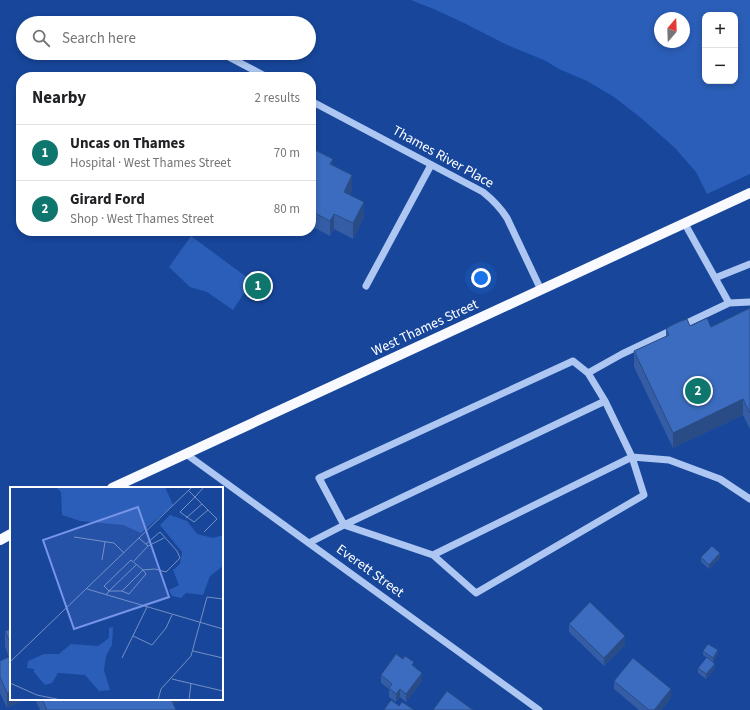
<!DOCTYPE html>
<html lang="en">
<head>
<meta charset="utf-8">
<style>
	:root { --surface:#fff; --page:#f6f6f6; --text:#202124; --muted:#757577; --line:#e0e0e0; --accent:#0f766e }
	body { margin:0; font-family:"Source Sans 3",sans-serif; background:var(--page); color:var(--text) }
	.controls { position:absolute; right:12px; top:12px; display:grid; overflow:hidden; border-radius:8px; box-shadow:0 2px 6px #0003 }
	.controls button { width:36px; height:36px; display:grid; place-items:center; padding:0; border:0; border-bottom:1px solid var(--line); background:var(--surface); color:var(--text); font:20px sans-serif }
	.compass { position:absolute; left:654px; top:12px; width:36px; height:36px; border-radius:50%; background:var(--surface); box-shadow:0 2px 6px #0003; rotate:19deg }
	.you { position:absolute; left:481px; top:278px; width:14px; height:14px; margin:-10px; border:3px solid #fff; border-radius:50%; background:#1a73e8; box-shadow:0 0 0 6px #1a73e833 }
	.badge { display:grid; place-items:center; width:26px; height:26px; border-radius:50%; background:var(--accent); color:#fff; font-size:13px; font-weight:700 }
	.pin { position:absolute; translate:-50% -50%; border:2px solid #fff; box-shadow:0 1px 4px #0006 }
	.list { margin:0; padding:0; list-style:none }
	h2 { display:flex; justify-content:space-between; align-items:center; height:52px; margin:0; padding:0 16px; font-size:17px }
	h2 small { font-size:13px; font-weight:400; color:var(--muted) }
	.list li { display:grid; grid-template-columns:26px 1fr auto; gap:12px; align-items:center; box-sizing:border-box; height:56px; padding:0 16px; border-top:1px solid var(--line) }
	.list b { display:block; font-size:15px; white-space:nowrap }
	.list p { margin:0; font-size:13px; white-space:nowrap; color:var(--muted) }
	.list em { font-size:13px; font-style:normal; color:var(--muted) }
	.icon { flex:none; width:22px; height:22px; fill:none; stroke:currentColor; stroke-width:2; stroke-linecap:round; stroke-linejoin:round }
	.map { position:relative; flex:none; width:750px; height:710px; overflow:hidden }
	.search { position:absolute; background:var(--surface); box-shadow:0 2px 6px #0003; left:16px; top:16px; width:300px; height:44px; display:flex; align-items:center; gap:10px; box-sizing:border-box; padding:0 14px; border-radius:22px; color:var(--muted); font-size:15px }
	.panel { position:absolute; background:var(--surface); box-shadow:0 2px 6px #0003; left:16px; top:72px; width:300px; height:164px; border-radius:16px }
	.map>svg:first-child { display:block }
	.green { fill:#2b5eb8; fill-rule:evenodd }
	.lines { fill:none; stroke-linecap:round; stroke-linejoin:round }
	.minor { stroke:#adc7f2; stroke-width:7 }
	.major { stroke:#f8faff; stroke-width:10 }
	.wall { fill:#345da5 }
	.shaded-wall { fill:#2a4c86 }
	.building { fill:#3c6cc0; stroke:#2a4c86 }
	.labels { text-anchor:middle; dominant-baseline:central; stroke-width:3; stroke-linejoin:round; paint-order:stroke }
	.street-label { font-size:14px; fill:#fff; stroke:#17469b }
	.inset-road { fill:none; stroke:#7490c3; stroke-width:1 }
	.view { fill:#7795e8; fill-opacity:0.15; stroke:#7795e8; stroke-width:2 }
	.inset-edge { fill:none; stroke:#fff; stroke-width:2 }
</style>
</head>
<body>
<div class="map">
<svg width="750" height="710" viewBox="0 0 750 710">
	<rect width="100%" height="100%" fill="#17469b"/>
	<path class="green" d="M 411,0 L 750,0 L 750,174 L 707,194 L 696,172 L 675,148 L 641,118 L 614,97 L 587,81 L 559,69 L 546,61 L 505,44 L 464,23 L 436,10 ZM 705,15 L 735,15 L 735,81 L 705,81 ZM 660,18 L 684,18 L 684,42 L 660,42 Z
		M 191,236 L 252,281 L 233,310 L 207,292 L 190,287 L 169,267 Z"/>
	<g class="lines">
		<path class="minor" d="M 223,54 L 267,77
			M 311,101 L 483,192 C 493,200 500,207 507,218 L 541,290
			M 715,278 L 750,264
			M 366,286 L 431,165
			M 729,303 L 750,302
			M 588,373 L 622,354 L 729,303 L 685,224
			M 186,454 L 539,710
			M 344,525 L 605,401
			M 309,543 L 344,525 L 319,478 L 573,361 L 588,373 L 605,401 L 632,457 L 433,555 L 344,525
			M 433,555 L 476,593 L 644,495 L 632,457 L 669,460 L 720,479 L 750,499"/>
		<path class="major" d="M 112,488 L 750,193
			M 0,540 L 11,534"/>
	</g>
	<path class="wall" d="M 311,148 L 333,165 L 352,190 L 350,195 L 364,217 L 353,239 L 334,229 L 330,236 L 311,226 Z
		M 750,308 L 750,429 L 743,415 L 673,448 L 634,367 L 634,351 L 666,337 L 666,329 L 690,326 L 711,327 Z
		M 701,557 L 720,558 L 709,569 L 701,562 Z
		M 569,624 L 625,645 L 604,666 L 569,632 Z
		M 11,629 L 11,699 L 26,699 L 7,708 L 0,693 L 0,661 L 9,657 L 5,647 L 5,631 Z
		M 703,651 L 718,654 L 713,662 L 715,668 L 706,679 L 698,673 L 698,668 L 707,658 L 703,655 Z
		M 414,667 L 422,681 L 406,702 L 400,697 L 396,702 L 389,697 L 389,689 L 381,683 L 381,675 Z
		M 614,681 L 671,698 L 661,710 L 639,710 L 614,689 Z
		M 35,699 L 182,699 L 182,700 L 173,704 L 176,710 L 40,710 Z"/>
	<path class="shaded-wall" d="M 333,159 L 333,174 L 330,164 Z
		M 352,175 L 352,190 L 344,207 L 344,192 Z
		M 364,202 L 364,217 L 353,239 L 353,223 Z
		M 334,214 L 334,229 L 330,236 L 330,221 Z
		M 743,399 L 743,415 L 673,448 L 673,433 Z
		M 720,553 L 720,558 L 709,569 L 709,565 Z
		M 625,636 L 625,645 L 604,666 L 604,658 Z
		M 718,650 L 718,654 L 713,662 L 713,658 Z
		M 715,664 L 715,668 L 706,679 L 706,674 Z
		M 422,673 L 422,681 L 406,702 L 406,694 Z
		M 400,689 L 400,697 L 396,702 L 396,694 Z
		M 671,689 L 671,698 L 661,710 L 654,710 Z
		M 11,691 L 11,699 L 26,699 L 7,708 L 7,693 Z
		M 168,699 L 182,699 L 182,700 L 168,707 Z"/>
	<path class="building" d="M 311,148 L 333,159 L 330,164 L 352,175 L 344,192 L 364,202 L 353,223 L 334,214 L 330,221 L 311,211 Z
		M 750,308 L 750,413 L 743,399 L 673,433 L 634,351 L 669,335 L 666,329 L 670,326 L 681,321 L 687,319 L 690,326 L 707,318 L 711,327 Z
		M 712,546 L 720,553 L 709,565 L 701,557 Z
		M 590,602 L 625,636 L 604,658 L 569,624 Z
		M 11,629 L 11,645 L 5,631 Z
		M 708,644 L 718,650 L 713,658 L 703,651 Z
		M 396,654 L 403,659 L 405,656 L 414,662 L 412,665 L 422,673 L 406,694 L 400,689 L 396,694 L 389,688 L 392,684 L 381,675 Z
		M 11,656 L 11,691 L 7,693 L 0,677 L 0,661 Z
		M 707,657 L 715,664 L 706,674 L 698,668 Z
		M 633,658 L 671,689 L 654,710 L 649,710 L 614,681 Z
		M 447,691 L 473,710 L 433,710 Z
		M 42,699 L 171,699 L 176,710 L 47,710 Z
		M 391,700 L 399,706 L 402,702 L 414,710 L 384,710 Z"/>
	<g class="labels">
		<g class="street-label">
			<text transform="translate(443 157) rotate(29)">Thames River Place</text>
			<text transform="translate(425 328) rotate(-25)">West Thames Street</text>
			<text transform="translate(370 571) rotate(36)">Everett Street</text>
		</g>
	</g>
	<g transform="translate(10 487)">
		<rect width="213" height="213" fill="#17469b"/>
		<path d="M 46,0 L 155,0 L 163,18 L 131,46 L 113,38 L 70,34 L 52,28 L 51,5 ZM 160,28 L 177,34 L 187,47 L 203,51 L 213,48 L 213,79 L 200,89 L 193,108 L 176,106 L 171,111 L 162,109 L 159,103 L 169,98 L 163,83 L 170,77 L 172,65 L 150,38 ZM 103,140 L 102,158 L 96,169 L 94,183 L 100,203 L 89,204 L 75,188 L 48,186 L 42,196 L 35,198 L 24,185 L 24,182 L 17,181 L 18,174 L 34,167 L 49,167 L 61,157 L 88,159 L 99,151 L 99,141 Z" fill="#2b5eb8"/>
		<path class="inset-road" d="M 179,4 L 185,10 L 194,0M 176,31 L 192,17M 194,45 L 207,32 L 185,10 L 170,25 L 184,35 L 198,23M 64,50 L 104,56 L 114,66M 138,59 L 154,51M 92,73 L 95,55M 124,74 L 138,59 L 129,51M 77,102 L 213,142M 99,104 L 127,77M 112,104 L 119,107 L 136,87 L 133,83 L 145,82 L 156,85 L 170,71 L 167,64 L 150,45 L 136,57M 96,108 L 99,104 L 94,99 L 121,73 L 133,83 L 112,104 L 99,104M 123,149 L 142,158 L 156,141 L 162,128M 183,164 L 213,171M 112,171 L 137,120M 0,175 L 182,0M 162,192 L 213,204M 0,196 L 27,208 L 51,213M 148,213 L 151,202 L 181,169 L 197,110 L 213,112M 179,213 L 181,196"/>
		<path class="view" d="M 128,20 L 159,110 L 64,142 L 33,53 Z"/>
		<rect width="213" height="213" class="inset-edge"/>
	</g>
</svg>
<div class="controls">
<button>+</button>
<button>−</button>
</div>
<svg class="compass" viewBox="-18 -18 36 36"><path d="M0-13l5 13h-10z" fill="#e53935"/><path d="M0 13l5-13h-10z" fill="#757577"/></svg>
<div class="you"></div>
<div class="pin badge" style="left:258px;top:286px">1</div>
<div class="pin badge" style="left:698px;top:391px">2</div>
<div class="search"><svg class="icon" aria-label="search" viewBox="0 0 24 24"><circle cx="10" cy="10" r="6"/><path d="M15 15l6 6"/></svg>Search here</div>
<section class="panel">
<h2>Nearby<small>2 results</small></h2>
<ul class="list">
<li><span class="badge">1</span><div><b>Uncas on Thames</b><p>Hospital · West Thames Street</p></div><em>70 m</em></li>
<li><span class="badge">2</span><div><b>Girard Ford</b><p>Shop · West Thames Street</p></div><em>80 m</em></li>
</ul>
</section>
</div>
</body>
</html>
